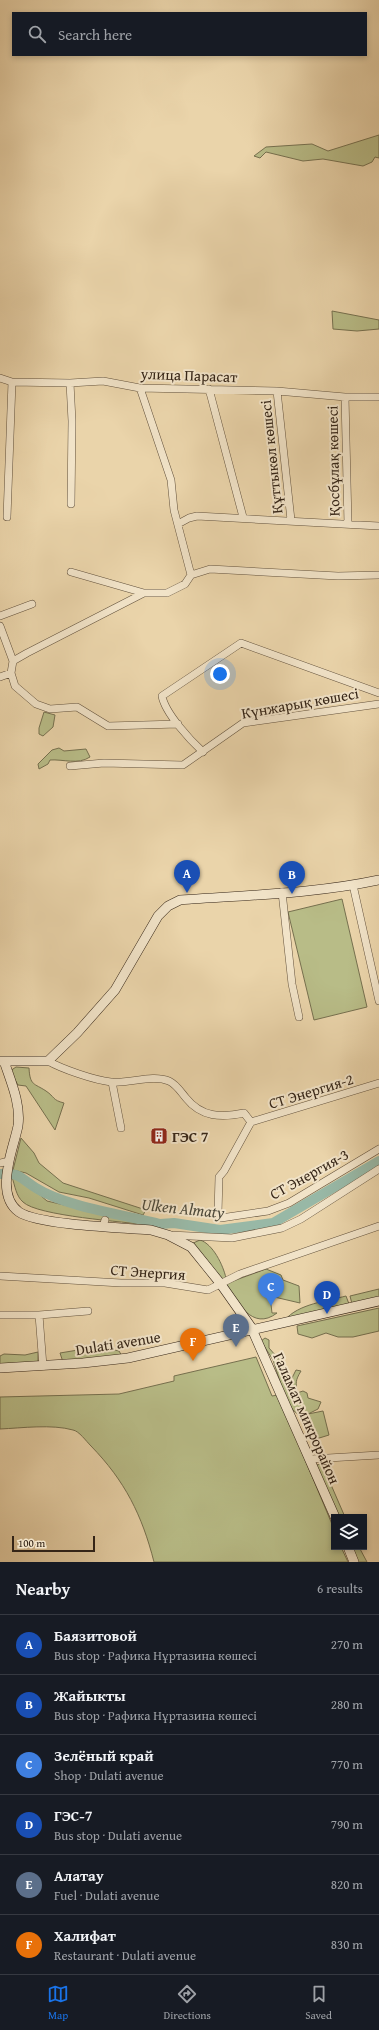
<!DOCTYPE html>
<html lang="en">
<head>
<meta charset="utf-8">
<style>
	:root { --surface:#171b24; --page:#20242c; --text:#f1f3f6; --muted:#9ea1a6; --line:#363941; --accent:#1a73e8 }
	body { margin:0; font-family:"Gentium Book Plus",serif; background:var(--page); color:var(--text) }
	.controls { position:absolute; right:12px; bottom:12px; display:grid; overflow:hidden; border-radius:0px; box-shadow:0 2px 6px #0003 }
	.controls button { width:36px; height:36px; display:grid; place-items:center; padding:0; border:0; border-bottom:1px solid var(--line); background:var(--surface); color:var(--text); font:20px sans-serif }
	.scale { position:absolute; left:12px; bottom:10px; width:83px; box-sizing:border-box; padding-left:4px; border:2px solid #352517; border-top:0; font-size:11px; line-height:14px; white-space:nowrap; color:#352517; -webkit-text-stroke:3px #f1e3c8; paint-order:stroke }
	.you { position:absolute; left:220px; top:674px; width:14px; height:14px; margin:-10px; border:3px solid #fff; border-radius:50%; background:#1a73e8; box-shadow:0 0 0 6px #1a73e833 }
	.badge { display:grid; place-items:center; width:26px; height:26px; border-radius:50%; background:var(--accent); color:#fff; font-size:13px; font-weight:700 }
	.pin { position:absolute; translate:-50% -33px; filter:drop-shadow(0 1px 2px #0008) }
	.pin::after { content:''; position:absolute; top:21px; width:14px; height:12px; background:inherit; clip-path:polygon(0 0,100% 0,50% 100%) }
	.list { margin:0; padding:0; list-style:none }
	h2 { display:flex; justify-content:space-between; align-items:center; height:52px; margin:0; padding:0 16px; font-size:17px }
	h2 small { font-size:13px; font-weight:400; color:var(--muted) }
	.list li { display:grid; grid-template-columns:26px 1fr auto; gap:12px; align-items:center; box-sizing:border-box; height:60px; padding:0 16px; border-top:1px solid var(--line) }
	.list b { display:block; font-size:15px; white-space:nowrap }
	.list p { margin:0; font-size:13px; white-space:nowrap; color:var(--muted) }
	.list em { font-size:13px; font-style:normal; color:var(--muted) }
	.icon { flex:none; width:22px; height:22px; fill:none; stroke:currentColor; stroke-width:2; stroke-linecap:round; stroke-linejoin:round }
	.map { position:relative; flex:none; width:379px; height:1562px; overflow:hidden }
	.search { position:absolute; background:var(--surface); box-shadow:0 2px 6px #0003; left:12px; right:12px; top:12px; height:44px; display:flex; align-items:center; gap:10px; box-sizing:border-box; padding:0 14px; border-radius:0px; color:var(--muted); font-size:15px }
	.sheet { height:412px; background:var(--surface) }
	nav { display:flex; justify-content:space-around; align-items:center; box-sizing:border-box; height:56px; border-top:1px solid var(--line); background:var(--surface); font-size:11px; color:var(--muted) }
	nav a { display:grid; justify-items:center; gap:2px }
	nav .on { color:var(--accent) }
	.map>svg:first-child { display:block }
	.green { fill:#b8bc87; stroke:#76704f }
	.lines { fill:none; stroke-linecap:round; stroke-linejoin:round }
	.river { stroke:#98b8a6; stroke-width:10 }
	.street-casing { stroke:#62513c; stroke-width:8 }
	.secondary-casing { stroke:#352517; stroke-width:10 }
	.street { stroke:#f1e3c8; stroke-width:7 }
	.secondary { stroke:#f1e3c8; stroke-width:9 }
	.labels { text-anchor:middle; dominant-baseline:central; stroke-width:4; stroke-linejoin:round; paint-order:stroke }
	.street-label { font-size:15px; fill:#352517; stroke:#f1e3c8 }
	.poi-label { font-size:15px; font-weight:bold; fill:#352517; stroke:#f1e3c8; text-anchor:start }
	.water-label { font-size:16px; font-style:italic; fill:#4e4a3b; stroke:#f1e3c8 }
</style>
</head>
<body>
<div class="map">
<svg width="379" height="1562" viewBox="0 0 379 1562">
	<rect width="100%" height="100%" fill="#ead4aa"/>
	<filter id="stains"><feTurbulence type="fractalNoise" baseFrequency=".005" numOctaves="4"/><feColorMatrix values="0 0 0 0 .2 0 0 0 0 .09 0 0 0 0 .02 0 0 0 .5 -.17"/></filter>
	<radialGradient id="worn" r=".72"><stop offset=".6" stop-color="#630" stop-opacity="0"/><stop offset="1" stop-color="#630" stop-opacity=".3"/></radialGradient>
	<path class="green" d="M 379,135 L 379,158 L 375,157 L 372,162 L 363,166 L 323,159 L 303,161 L 266,152 L 260,158 L 254,156 L 266,147 L 312,144 L 328,151 Z
		M 332,311 L 379,320 L 379,329 L 357,331 L 333,329 Z
		M 44,712 L 55,715 L 53,727 L 43,736 L 39,734 L 39,728 Z
		M 59,748 L 64,751 L 86,749 L 90,757 C 78,765 63,759 50,760 L 48,764 L 39,769 L 38,764 L 52,750 Z
		M 342,899 L 367,1007 L 314,1020 L 288,912 Z
		M 16,1067 L 29,1068 C 30,1086 34,1083 46,1091 C 55,1097 52,1100 64,1103 L 55,1130 L 26,1086 L 18,1085 L 10,1071 Z
		M 21,1138 L 34,1153 L 39,1163 L 63,1183 L 146,1210 L 143,1215 L 89,1198 L 59,1192 L 26,1173 L 13,1170 Z
		M 12,1177 L 27,1184 L 47,1201 L 149,1225 C 126,1222 37,1216 23,1202 C 16,1196 15,1186 12,1177 Z
		M 200,1240 C 213,1244 223,1265 226,1278 L 220,1281 L 191,1244 Z
		M 266,1269 L 281,1275 L 283,1280 L 299,1286 L 300,1303 L 270,1296 L 272,1313 L 277,1313 C 252,1332 237,1301 225,1284 Z
		M 379,1289 L 379,1298 L 352,1304 L 350,1296 Z
		M 346,1296 L 349,1304 L 285,1320 C 298,1304 327,1301 346,1296 Z
		M 379,1308 L 379,1331 L 353,1337 L 338,1337 L 326,1333 L 312,1338 L 298,1334 L 297,1326 Z
		M 265,1338 L 269,1340 L 269,1348 L 284,1365 L 290,1382 L 296,1370 L 301,1371 C 295,1381 296,1382 297,1393 L 303,1391 L 307,1393 L 308,1398 L 321,1402 L 318,1409 L 308,1414 L 323,1411 L 329,1435 L 316,1439 L 308,1414 L 301,1417 L 293,1410 L 285,1397 L 273,1360 L 261,1341 Z
		M 84,1349 C 93,1352 102,1355 110,1349 L 119,1351 L 122,1356 L 63,1362 L 60,1353 Z
		M 38,1352 L 38,1363 L 0,1365 L 0,1356 L 4,1354 L 25,1355 Z
		M 256,1357 L 272,1396 L 278,1395 L 334,1529 L 334,1547 L 341,1547 L 348,1562 L 154,1562 C 142,1515 125,1481 91,1446 C 86,1441 79,1431 73,1430 C 52,1424 22,1428 0,1429 L 0,1397 L 119,1394 L 174,1381 L 174,1376 Z
		M 322,1464 L 345,1517 L 338,1517 L 316,1465 Z
		M 350,1547 L 359,1547 L 367,1562 L 356,1562 Z"/>
	<g class="lines">
		<path class="river" d="M 0,1174 C 20,1172 21,1179 36,1188 C 66,1207 125,1215 160,1224 L 174,1223 L 220,1230 L 273,1223 L 379,1161"/>
		<g class="street-casing">
			<path id="street" d="M 0,378 L 12,382 L 70,383 L 103,381 L 140,388 L 277,391 L 345,397 L 379,397
				M 70,383 L 72,421 L 71,504
				M 140,388 L 171,480 L 174,510 L 191,575
				M 209,389 L 243,517
				M 277,391 L 291,520
				M 345,397 L 348,524
				M 7,517 L 12,382
				M 178,524 L 189,518 L 197,516 L 379,526
				M 71,572 L 144,593
				M 0,616 L 32,604
				M 0,626 L 13,661
				M 0,677 L 11,673
				M 178,724 L 108,726 L 77,707 L 50,709 L 36,704 L 15,686 L 11,673 L 13,661 L 27,653 L 144,593 L 167,593 L 185,584 L 191,575 L 210,569 L 338,576 L 379,575
				M 203,752 C 190,740 165,713 162,696 L 241,643 L 379,693
				M 70,766 L 104,763 L 183,765 L 243,723 L 379,704
				M 353,885 L 379,1001
				M 282,892 L 292,984 L 299,1017
				M 48,1061 C 62,1069 94,1080 111,1082 C 129,1084 152,1074 169,1081 C 176,1084 181,1092 186,1098 C 201,1117 221,1118 244,1113 L 251,1122 L 224,1171 L 219,1177 L 218,1213 L 221,1218 L 268,1211 L 289,1203 L 379,1149
				M 112,1082 L 121,1128
				M 251,1122 L 379,1083
				M 0,1163 L 9,1161
				M 103,1226 L 105,1220
				M 170,1235 L 232,1238 L 282,1228 L 301,1219 L 379,1169
				M 0,1276 L 121,1283 L 165,1283 L 208,1290 L 240,1274 L 379,1226
				M 0,1315 L 39,1315 L 88,1311
				M 39,1315 L 43,1366
				M 311,1459 L 379,1455"/>
		</g>
		<g class="secondary-casing">
			<path id="secondary" d="M 0,1061 L 48,1061 L 77,1033 L 115,990 L 158,916 L 168,906 L 180,900 C 246,895 314,894 379,880
				M 4,1061 C 11,1082 21,1104 18,1126 C 15,1140 10,1153 8,1167 C 5,1183 5,1202 19,1212 C 38,1225 124,1228 151,1230 L 168,1235 L 191,1247 L 220,1283 L 251,1327 L 335,1517
				M 0,1368 L 83,1363 L 128,1358 L 379,1301
				M 348,1547 L 354,1562"/>
		</g>
		<use href="#street" class="street"/>
		<use href="#secondary" class="secondary"/>
	</g>
	<defs>
		<g id="building-square" transform="scale(0.9)"><rect x="-9" y="-9" width="18" height="18" rx="4" fill="#8f2418" stroke="#f1e3c8"/><path d="M-4-6H4V6H1V3H-1V6H-4ZM-2.5-4.3h1.7v1.8h-1.7ZM.8-4.3h1.7v1.8H.8ZM-2.5-1h1.7V.8h-1.7ZM.8-1h1.7V.8H.8Z" fill="#fff"/></g>
	</defs>
	<g fill-rule="evenodd">
		<use href="#building-square" x="159" y="1136"/>
	</g>
	<g class="labels">
		<g class="street-label">
			<text transform="translate(189 375) rotate(2)">улица Парасат</text>
			<text transform="translate(271 457) rotate(-96)">Құттыкөл көшесі</text>
			<text transform="translate(333 461) rotate(-91)">Қосбұлақ көшесі</text>
			<text transform="translate(300 703) rotate(-10)">Күнжарық көшесі</text>
			<text transform="translate(311 1091) rotate(-17)">СТ Энергия-2</text>
			<text transform="translate(309 1174) rotate(-29)">СТ Энергия-3</text>
			<text transform="translate(148 1272) rotate(4)">СТ Энергия</text>
			<text transform="translate(118 1343) rotate(-9)">Dulati avenue</text>
			<text transform="translate(307 1418) rotate(66)">Галамат микрорайон</text>
		</g>
		<g class="poi-label">
			<text x="172" y="1136">ГЭС 7</text>
		</g>
		<g class="water-label">
			<text transform="translate(183 1208) rotate(6)">Ulken Almaty</text>
		</g>
	</g>
	<rect width="100%" height="100%" filter="url(#stains)"/>
	<rect width="100%" height="100%" fill="url(#worn)"/>
</svg>
<div class="controls">
<button><svg class="icon" aria-label="layers" viewBox="0 0 24 24"><path d="M12 4l9 5-9 5-9-5zM3 14l9 5 9-5"/></svg></button>
</div>
<div class="scale">100 m</div>
<div class="you"></div>
<div class="pin badge" style="left:187px;top:893px;background:#1a4fb4">A</div>
<div class="pin badge" style="left:292px;top:894px;background:#1a4fb4">B</div>
<div class="pin badge" style="left:271px;top:1306px;background:#3f7fe0">C</div>
<div class="pin badge" style="left:327px;top:1314px;background:#1a4fb4">D</div>
<div class="pin badge" style="left:236px;top:1347px;background:#5c6f8a">E</div>
<div class="pin badge" style="left:193px;top:1361px;background:#e8710a">F</div>
<div class="search"><svg class="icon" aria-label="search" viewBox="0 0 24 24"><circle cx="10" cy="10" r="6"/><path d="M15 15l6 6"/></svg>Search here</div>
</div>
<section class="sheet">
<h2>Nearby<small>6 results</small></h2>
<ul class="list">
<li><span class="badge" style="background:#1a4fb4">A</span><div><b>Баязитовой</b><p>Bus stop · Рафика Нұртазина көшесі</p></div><em>270 m</em></li>
<li><span class="badge" style="background:#1a4fb4">B</span><div><b>Жайыкты</b><p>Bus stop · Рафика Нұртазина көшесі</p></div><em>280 m</em></li>
<li><span class="badge" style="background:#3f7fe0">C</span><div><b>Зелёный край</b><p>Shop · Dulati avenue</p></div><em>770 m</em></li>
<li><span class="badge" style="background:#1a4fb4">D</span><div><b>ГЭС-7</b><p>Bus stop · Dulati avenue</p></div><em>790 m</em></li>
<li><span class="badge" style="background:#5c6f8a">E</span><div><b>Алатау</b><p>Fuel · Dulati avenue</p></div><em>820 m</em></li>
<li><span class="badge" style="background:#e8710a">F</span><div><b>Халифат</b><p>Restaurant · Dulati avenue</p></div><em>830 m</em></li>
</ul>
</section>
<nav>
<a class="on"><svg class="icon" aria-label="map" viewBox="0 0 24 24"><path d="M3 6l6-2 6 2 6-2v14l-6 2-6-2-6 2zM9 4v14M15 6v14"/></svg>Map</a>
<a><svg class="icon" aria-label="directions" viewBox="0 0 24 24"><path d="M12 3l9 9-9 9-9-9zM9 14v-3h6M13 9l2 2-2 2"/></svg>Directions</a>
<a><svg class="icon" aria-label="saved" viewBox="0 0 24 24"><path d="M7 4h10v16l-5-4-5 4z"/></svg>Saved</a>
</nav>
</body>
</html>
